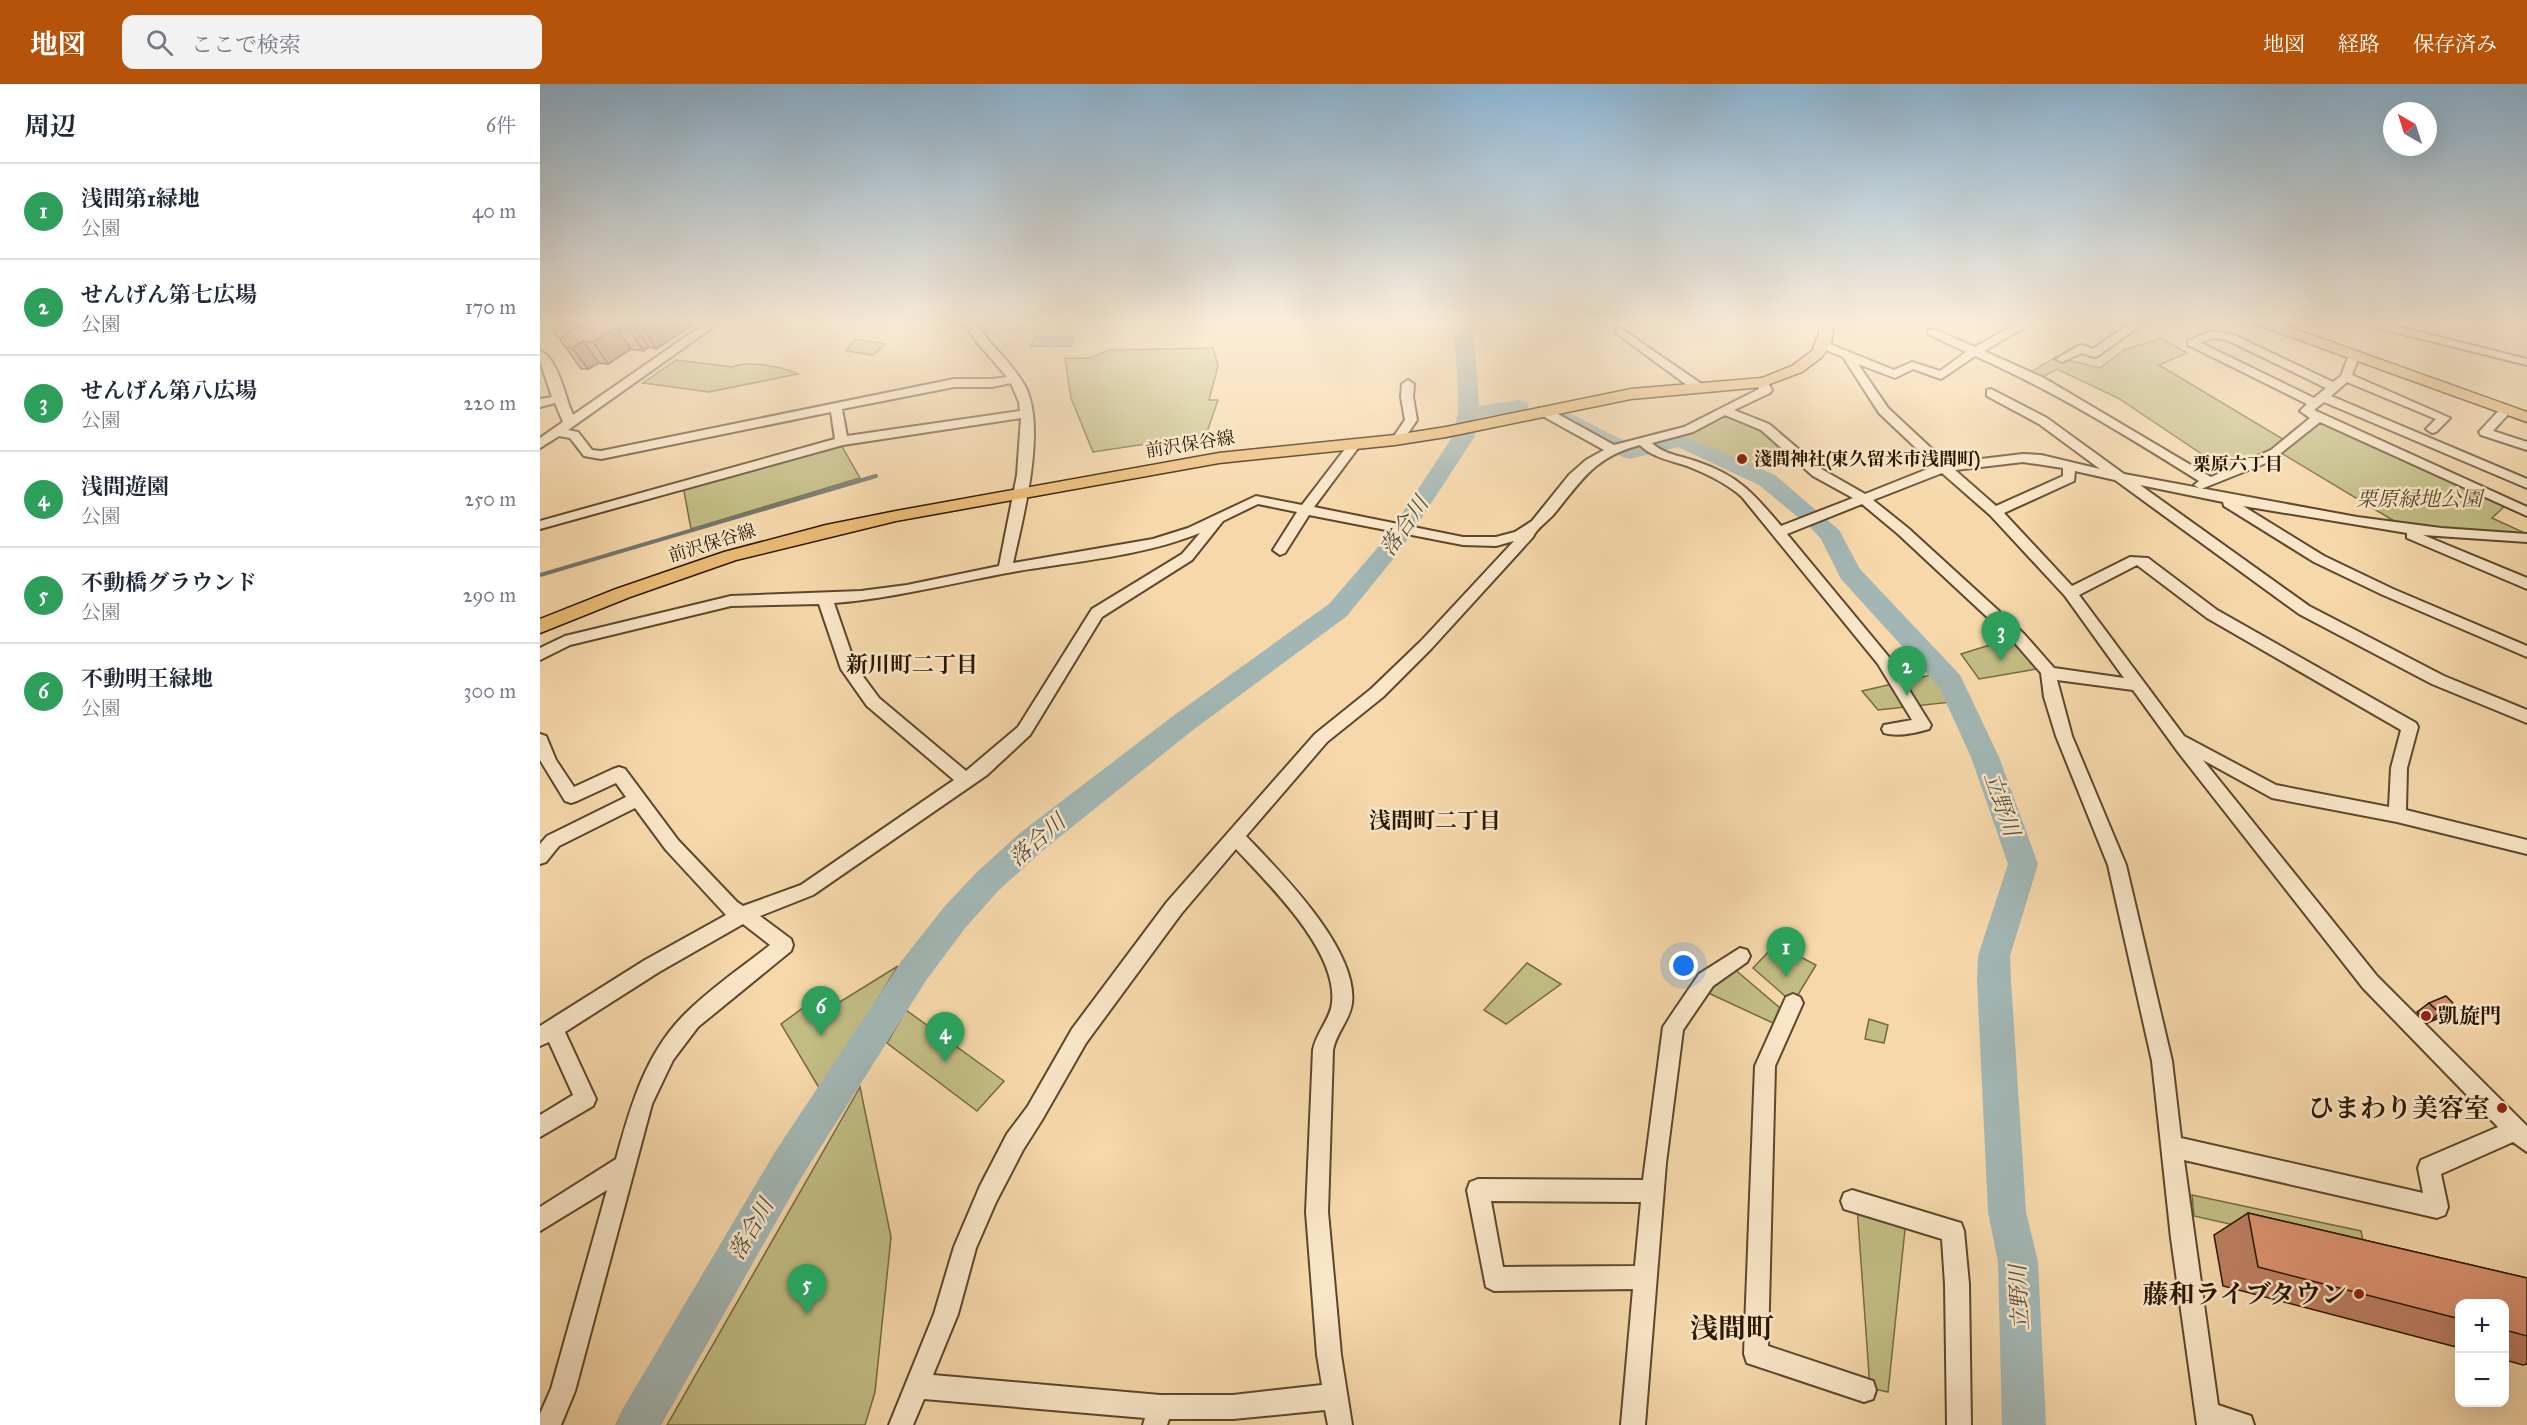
<!DOCTYPE html>
<html lang="ja">
<head>
<meta charset="utf-8">
<style>
	:root { --surface:#fff; --page:#f2f2f3; --text:#1f2937; --muted:#747a83; --line:#e0e1e3; --accent:#b45309 }
	body { margin:0; font-family:"IM FELL Great Primer","Noto Serif JP",serif; background:var(--page); color:var(--text) }
	.controls { position:absolute; right:18px; bottom:18px; display:grid; overflow:hidden; border-radius:12px; box-shadow:0 6px 24px #0002 }
	.controls button { width:54px; height:54px; display:grid; place-items:center; padding:0; border:0; border-bottom:2px solid var(--line); background:var(--surface); color:var(--text); font:30px sans-serif }
	.compass { position:absolute; left:1843px; top:18px; width:54px; height:54px; border-radius:50%; background:var(--surface); box-shadow:0 6px 24px #0002; rotate:321deg }
	.you { position:absolute; left:1144px; top:882px; width:21px; height:21px; margin:-15px; border:4px solid #fff; border-radius:50%; background:#1a73e8; box-shadow:0 0 0 9px #1a73e833 }
	.badge { display:grid; place-items:center; width:39px; height:39px; border-radius:50%; background:var(--accent); color:#fff; font-size:20px; font-weight:700 }
	.pin { position:absolute; translate:-50% -50px; filter:drop-shadow(0 2px 3px #0008) }
	.pin::after { content:''; position:absolute; top:32px; width:21px; height:18px; background:inherit; clip-path:polygon(0 0,100% 0,50% 100%) }
	.list { margin:0; padding:0; list-style:none }
	h2 { display:flex; justify-content:space-between; align-items:center; height:78px; margin:0; padding:0 24px; font-size:26px }
	h2 small { font-size:20px; font-weight:400; color:var(--muted) }
	.list li { display:grid; grid-template-columns:39px 1fr auto; gap:18px; align-items:center; box-sizing:border-box; height:96px; padding:0 24px; border-top:2px solid var(--line) }
	.list b { display:block; font-size:22px; white-space:nowrap }
	.list p { margin:0; font-size:20px; white-space:nowrap; color:var(--muted) }
	.list em { font-size:20px; font-style:normal; color:var(--muted) }
	.icon { flex:none; width:33px; height:33px; fill:none; stroke:currentColor; stroke-width:2; stroke-linecap:round; stroke-linejoin:round }
	.map { position:relative; flex:none; width:1987px; height:1341px; overflow:hidden }
	header { display:flex; align-items:center; gap:36px; box-sizing:border-box; height:84px; padding:0 30px; background:var(--accent); color:#fff }
	header strong { font-size:28px }
	nav { display:flex; gap:33px; margin-inline-start:auto; font-size:21px }
	.search { width:420px; height:54px; background:var(--page); display:flex; align-items:center; gap:15px; box-sizing:border-box; padding:0 21px; border-radius:12px; color:var(--muted); font-size:22px }
	main { display:flex }
	aside { flex:1; background:var(--surface) }
	.map>svg:first-child { display:block }
	.green { fill:#c2bd84; stroke:#766a42; stroke-width:1.5 }
	.water { fill:#a2b7b5; stroke:#72776d; stroke-width:1.5 }
	.lines { fill:none; stroke-linecap:round; stroke-linejoin:round }
	.stream { stroke:#72776d; stroke-width:4 }
	.river { fill:#a2b7b5; fill-rule:evenodd }
	.minor-casing { stroke:#5d472b; stroke-width:4 }
	.major-casing { stroke:#2a1701; stroke-width:3 }
	.minor { fill:#f9e6c8; fill-rule:evenodd }
	.major { fill:#ebbc75; fill-rule:evenodd }
	.wall { fill:#bc7e60; stroke:#2a1701; stroke-width:1.5 }
	.shaded-wall { fill:#99664e; stroke:#2a1701; stroke-width:1.5 }
	.building { fill:#db9270; stroke:#2a1701; stroke-width:1.5 }
	.poi-dot { fill:#8f2418; stroke:#f9e6c8; stroke-width:2 }
	.labels { text-anchor:middle; dominant-baseline:central; stroke-width:5; stroke-linejoin:round; paint-order:stroke }
	.far-street-label { font-size:18px; fill:#2a1701; stroke:#f9e6c8 }
	.far-poi-label { font-size:18px; font-weight:bold; fill:#2a1701; stroke:#f9e6c8; text-anchor:start }
	.far-neighbourhood-label { font-size:18px; font-weight:bold; fill:#2a1701; stroke:#f9e6c8 }
	.park-label { font-size:21px; font-style:italic; fill:#584928; stroke:#f9e6c8 }
	.poi-label { font-size:21px; font-weight:bold; fill:#2a1701; stroke:#f9e6c8; text-anchor:start }
	.water-label { font-size:22px; font-style:italic; fill:#544f40; stroke:#f9e6c8 }
	.neighbourhood-label { font-size:22px; font-weight:bold; fill:#2a1701; stroke:#f9e6c8 }
	.near-poi-label { font-size:26px; font-weight:bold; fill:#2a1701; stroke:#f9e6c8; text-anchor:end }
	.near-quarter-label { font-size:28px; font-weight:bold; fill:#2a1701; stroke:#f9e6c8 }
</style>
</head>
<body>
<header>
<strong>地図</strong>
<div class="search"><svg class="icon" aria-label="search" viewBox="0 0 24 24"><circle cx="10" cy="10" r="6"/><path d="M15 15l6 6"/></svg>ここで検索</div>
<nav><a>地図</a><a>経路</a><a>保存済み</a></nav>
</header>
<main>
<aside>
<h2>周辺<small>6件</small></h2>
<ul class="list">
<li><span class="badge" style="background:#2e9e5b">1</span><div><b>浅間第1緑地</b><p>公園</p></div><em>40 m</em></li>
<li><span class="badge" style="background:#2e9e5b">2</span><div><b>せんげん第七広場</b><p>公園</p></div><em>170 m</em></li>
<li><span class="badge" style="background:#2e9e5b">3</span><div><b>せんげん第八広場</b><p>公園</p></div><em>220 m</em></li>
<li><span class="badge" style="background:#2e9e5b">4</span><div><b>浅間遊園</b><p>公園</p></div><em>250 m</em></li>
<li><span class="badge" style="background:#2e9e5b">5</span><div><b>不動橋グラウンド</b><p>公園</p></div><em>290 m</em></li>
<li><span class="badge" style="background:#2e9e5b">6</span><div><b>不動明王緑地</b><p>公園</p></div><em>300 m</em></li>
</ul>
</aside>
<div class="map">
<svg width="1987" height="1341" viewBox="0 0 1987 1341">
	<rect width="100%" height="100%" fill="#f6d8aa"/>
	<filter id="stains"><feTurbulence type="fractalNoise" baseFrequency=".00333" numOctaves="4"/><feColorMatrix values="0 0 0 0 .2 0 0 0 0 .09 0 0 0 0 .02 0 0 0 .5 -.17"/></filter>
	<radialGradient id="worn" r=".72"><stop offset=".6" stop-color="#630" stop-opacity="0"/><stop offset="1" stop-color="#630" stop-opacity=".3"/></radialGradient>
	<path class="green" d="M 1621,254 L 1647,269 L 1619,281 L 1746,357 L 1779,334 L 1967,420 L 1952,434 L 1987,450 L 1869,446 L 1738,367 L 1690,389 L 1578,314 L 1517,285 L 1497,296 L 1486,291 L 1516,273 L 1560,284 L 1584,266 Z
		M 315,255 L 346,260 L 333,271 L 306,267 Z
		M 673,264 L 678,282 L 669,316 L 678,316 L 666,351 L 553,368 L 531,314 L 525,274 L 549,274 L 570,266 Z
		M 136,276 L 192,283 C 207,276 244,283 258,290 L 169,308 L 103,299 Z
		M 1182,331 C 1205,331 1231,354 1249,368 L 1215,387 L 1136,352 Z
		M 300,359 L 320,394 L 151,445 L 143,402 Z
		M 1472,554 L 1502,584 L 1439,595 L 1421,570 Z
		M 1395,590 L 1412,618 L 1338,626 L 1322,607 Z
		M 1236,860 L 1276,881 L 1253,919 L 1213,884 Z
		M 987,879 L 1021,900 L 966,940 L 944,926 Z
		M 358,882 L 281,1007 L 241,940 L 279,912 L 287,926 Z
		M 1192,883 L 1240,924 L 1233,939 L 1164,907 Z
		M 366,926 L 464,997 L 437,1027 L 347,959 Z
		M 1329,935 L 1348,941 L 1344,959 L 1325,955 Z
		M 320,1003 L 351,1153 L 335,1308 L 325,1341 L 127,1341 Z
		M 1652,1111 L 1821,1147 L 1826,1171 L 1654,1132 Z
		M 1317,1122 L 1366,1136 L 1348,1308 L 1330,1304 Z"/>
	<path class="water" d="M 495,253 L 535,253 L 531,262 L 490,262 Z"/>
	<g class="lines">
		<path class="stream" d="M 0,491 L 336,392"/>
		<path class="river" d="M 908,236 L 928,236 L 934,249 L 939,322 L 979,316 L 986,318 L 989,322 L 986,326 L 938,334 L 935,352 L 862,464 L 807,532 L 653,646 L 502,767 L 458,807 L 426,843 L 387,895 L 261,1094 L 121,1341 L 75,1341 L 82,1326 L 235,1068 L 363,875 L 404,823 L 436,789 L 480,749 L 633,632 L 789,520 L 846,454 L 913,352 L 918,328 L 917,288 L 914,249 Z
			M 1023,326 L 1093,361 L 1140,350 L 1235,391 L 1299,446 L 1320,485 L 1420,591 L 1459,673 L 1498,780 L 1470,872 L 1471,896 L 1486,1128 L 1498,1178 L 1506,1341 L 1462,1341 L 1458,1178 L 1448,1128 L 1437,896 L 1438,872 L 1468,780 L 1431,673 L 1399,603 L 1301,495 L 1281,455 L 1270,443 L 1219,401 L 1138,363 L 1090,375 L 1082,373 L 1016,336 L 1012,332 L 1016,328 Z"/>
		<g class="minor-casing">
			<path id="minor" d="M 170,236 L 183,236 L 28,346 L 38,348 L 52,366 L 61,367 L 414,295 L 452,295 L 467,293 L 436,257 L 422,236 L 434,236 C 448,260 471,277 485,302 C 507,343 483,434 473,479 L 613,455 L 648,444 L 716,412 L 762,421 L 811,357 L 815,356 L 821,360 L 774,423 L 923,453 L 956,453 L 975,448 L 992,437 L 1029,391 L 1046,376 L 1064,366 L 999,330 L 999,324 L 1007,324 L 1074,361 L 1144,343 L 1219,305 L 1216,298 L 1222,294 L 1226,295 L 1232,306 L 1230,309 L 1194,326 L 1229,340 L 1283,386 L 1325,410 L 1395,382 L 1339,329 L 1303,273 L 1279,263 L 1279,259 L 1287,259 L 1354,286 L 1372,278 L 1400,287 L 1426,268 L 1388,250 L 1388,246 L 1396,246 L 1435,263 L 1483,236 L 1497,236 L 1444,267 L 1504,294 L 1671,393 L 1731,366 L 1770,334 L 1760,327 L 1767,320 L 1648,261 L 1648,257 L 1671,247 L 1694,251 L 1793,298 L 1801,292 L 1810,268 L 1818,268 L 1820,270 L 1812,291 L 1910,334 L 1896,348 L 1892,349 L 1886,345 L 1896,335 L 1807,298 L 1791,312 L 1987,395 L 1987,404 L 1784,318 L 1774,326 L 1987,423 L 1987,432 L 1780,338 L 1731,377 L 1661,405 L 1654,401 L 1659,397 C 1585,351 1516,308 1435,272 L 1401,295 L 1373,285 L 1355,294 L 1318,280 L 1348,324 L 1407,379 L 1483,370 L 1501,371 L 1560,385 L 1499,340 L 1447,312 L 1447,306 L 1451,305 L 1507,334 L 1584,390 L 1817,433 L 1901,444 L 1987,450 L 1987,458 L 1883,451 L 1987,494 L 1987,505 L 1867,454 L 1867,449 L 1703,422 L 1784,472 L 1853,505 L 1987,562 L 1987,573 L 1843,511 L 1774,478 L 1684,422 L 1683,418 L 1600,401 L 1769,522 L 1904,592 L 1987,626 L 1987,639 L 1892,600 L 1759,530 L 1575,396 L 1535,387 L 1534,397 L 1464,429 L 1532,502 L 1590,473 L 1608,474 L 1677,526 L 1876,639 L 1878,643 L 1867,684 L 1866,726 L 1987,756 L 1987,770 L 1857,738 L 1732,714 L 1663,676 L 1837,892 L 1987,1042 L 1987,1068 L 1973,1058 L 1901,1090 L 1908,1123 L 1905,1131 L 1897,1134 L 1644,1076 L 1678,1321 L 1711,1332 L 1714,1341 L 1657,1341 L 1631,1154 L 1612,977 L 1568,781 L 1516,652 L 1504,613 L 1501,589 L 1474,558 L 1358,450 L 1322,420 L 1247,450 L 1348,572 L 1391,641 L 1389,645 C 1376,649 1357,653 1344,649 L 1342,645 L 1344,641 L 1372,636 L 1338,580 L 1202,413 C 1189,401 1169,391 1152,384 C 1134,376 1115,376 1100,361 C 1054,373 1042,396 1014,430 C 1007,438 996,445 993,453 L 891,565 L 843,613 L 787,658 L 706,752 C 741,789 818,865 812,919 C 810,936 796,949 793,966 L 788,1128 L 801,1271 L 812,1341 L 788,1341 L 785,1326 L 693,1335 L 629,1335 L 627,1341 L 603,1341 L 605,1334 L 384,1315 L 373,1341 L 349,1341 L 394,1230 L 414,1163 L 440,1102 L 467,1050 L 488,1022 L 532,945 L 627,818 L 775,650 L 831,605 L 881,557 L 974,457 L 956,462 L 923,461 L 769,431 L 745,469 L 740,471 L 733,466 L 757,428 L 718,420 L 683,437 L 652,476 L 562,533 L 490,651 L 447,691 L 273,811 L 220,832 L 251,855 L 253,861 L 251,867 L 158,943 L 133,976 L 112,1020 L 35,1307 L 21,1341 L 0,1341 L 0,1330 L 11,1305 L 67,1106 L 0,1147 L 0,1123 L 76,1075 C 90,1024 105,970 144,931 C 168,906 202,883 230,861 L 203,840 L 119,888 L 25,948 L 56,1015 L 53,1022 L 0,1053 L 0,1031 L 33,1011 L 9,958 L 0,962 L 0,942 L 105,876 L 186,831 L 126,766 L 95,724 L 19,762 L 6,778 L 0,780 L 0,760 L 7,752 L 86,713 L 76,699 L 37,717 L 31,719 L 25,717 L 0,676 L 0,650 L 6,652 L 16,676 L 34,703 L 73,685 L 79,683 L 85,685 L 138,756 L 197,818 L 203,822 L 261,801 L 414,696 L 327,622 L 301,585 L 279,520 L 191,522 L 30,561 L 0,576 L 0,564 L 25,552 L 191,512 L 321,507 L 367,501 L 459,482 L 477,391 L 481,334 L 303,361 L 0,445 L 0,437 L 295,355 L 291,328 L 61,375 L 44,372 L 30,354 L 19,352 L 0,364 L 0,354 L 23,338 L 15,319 L 0,323 L 0,315 L 12,313 L 0,277 L 0,267 C 18,273 25,314 33,331 ZM 1672,254 L 1687,256 L 1786,304 L 1774,314 L 1661,259 ZM 471,299 L 479,318 L 480,327 L 307,352 L 302,325 L 414,303 L 452,303 ZM 1185,331 L 1221,346 L 1273,392 L 1313,414 L 1241,442 C 1214,410 1199,392 1158,378 C 1143,372 1124,371 1112,359 L 1153,348 ZM 1483,378 L 1523,384 L 1523,392 L 1456,422 L 1415,386 ZM 1402,389 L 1450,431 L 1525,512 L 1584,594 L 1514,584 L 1484,550 L 1368,444 L 1333,416 ZM 660,449 L 642,470 L 552,525 L 478,643 L 426,687 L 339,614 L 316,583 L 294,519 C 356,514 416,498 478,487 C 538,477 603,472 660,449 ZM 1597,481 L 1667,534 L 1861,646 L 1851,684 L 1849,723 L 1736,701 L 1644,652 L 1539,511 ZM 1517,596 L 1593,606 L 1638,668 L 1823,904 L 1958,1043 L 1881,1076 L 1878,1084 L 1883,1109 L 1641,1054 L 1632,977 L 1586,781 L 1532,652 ZM 696,765 C 729,801 798,867 792,919 C 791,934 776,949 773,966 L 766,1128 L 777,1271 L 782,1301 L 693,1311 L 620,1311 L 393,1291 L 418,1230 L 436,1164 L 456,1118 L 483,1066 L 502,1036 L 546,959 L 641,830 Z
				M 1595,236 L 1608,236 L 1558,272 L 1554,273 L 1542,269 L 1522,278 L 1516,275 L 1538,262 L 1542,261 L 1553,265 Z
				M 1812,236 L 1831,236 L 1987,275 L 1987,281 L 1814,238 Z
				M 1080,244 L 1163,301 L 1163,307 L 1155,307 L 1076,249 L 1076,245 Z
				M 868,296 L 874,300 L 873,313 L 877,336 L 862,358 L 858,359 L 852,355 L 865,336 L 861,313 L 862,300 Z
				M 1966,322 L 1972,326 L 1953,347 L 1987,358 L 1987,366 L 1941,351 L 1939,348 L 1962,323 Z
				M 1200,864 L 1207,866 L 1210,872 L 1207,878 L 1173,902 L 1143,946 L 1126,1079 L 1105,1341 L 1081,1341 L 1093,1205 L 954,1207 L 946,1203 L 927,1106 L 930,1098 L 938,1095 L 1103,1096 L 1123,943 L 1159,890 ZM 951,1117 L 1101,1118 L 1095,1182 L 963,1183 Z
				M 1253,910 L 1260,913 L 1263,919 L 1235,982 L 1228,1262 L 1333,1297 L 1336,1306 L 1333,1315 L 1324,1318 L 1207,1279 L 1204,1270 L 1215,982 L 1246,913 Z
				M 1312,1106 L 1421,1139 L 1424,1147 L 1429,1200 L 1431,1341 L 1407,1341 L 1405,1200 L 1402,1155 L 1304,1125 L 1301,1117 L 1304,1109 Z"/>
		</g>
		<g class="major-casing">
			<path id="major" d="M 1278,236 L 1292,236 L 1293,249 L 1291,260 L 1282,273 L 1262,288 L 1222,303 L 1091,315 L 906,353 L 855,361 L 679,379 L 356,437 L 196,476 L 90,513 L 0,549 L 0,535 L 76,505 L 184,468 L 286,441 L 356,427 L 679,369 L 855,351 L 906,343 L 1091,305 L 1222,294 L 1252,282 L 1272,267 L 1279,249 Z
				M 1710,236 L 1730,236 L 1987,328 L 1987,338 L 1712,239 Z"/>
		</g>
		<use href="#minor" class="minor"/>
		<use href="#major" class="major"/>
	</g>
	<path class="wall" d="M 5,236 L 160,236 L 116,265 L 109,263 L 103,267 L 91,265 L 68,280 L 59,279 L 48,285 L 41,285 L 20,255 L 21,254 L 17,253 Z
		M 1889,919 L 1903,932 L 1887,939 L 1877,928 Z
		M 1708,1129 L 1987,1194 L 1987,1280 L 1983,1281 L 1965,1276 L 1965,1220 L 1920,1220 L 1920,1264 L 1683,1202 L 1674,1151 Z"/>
	<path class="shaded-wall" d="M 113,236 L 160,236 L 116,265 L 102,243 Z
		M 95,242 L 109,263 L 103,267 L 89,245 Z
		M 76,243 L 91,265 L 68,280 L 53,258 Z
		M 43,257 L 59,279 L 48,285 L 32,264 Z
		M 1916,922 L 1903,932 L 1887,939 L 1900,929 Z"/>
	<path class="building" d="M 29,236 L 113,236 L 102,243 L 95,242 L 89,245 L 76,243 L 53,258 L 43,257 L 32,264 L 25,263 L 20,255 L 45,239 Z
		M 1906,912 L 1916,922 L 1900,929 L 1889,919 Z
		M 1708,1129 L 1987,1194 L 1987,1252 L 1965,1246 L 1965,1220 L 1920,1220 L 1920,1235 L 1718,1183 Z"/>
	<linearGradient id="sky" x2="0" y2="1"><stop stop-color="#8cb5d4"/><stop offset="0.56" stop-color="#fbedd9"/><stop offset="1" stop-color="#fbedd9" stop-opacity="0"/></linearGradient>
	<rect width="1987" height="424" fill="url(#sky)"/>
	<g class="poi-dot">
		<circle cx="1202" cy="375" r="6"/>
		<circle cx="1886" cy="932" r="6"/>
		<circle cx="1962" cy="1024" r="6"/>
		<circle cx="1819" cy="1210" r="6"/>
	</g>
	<g class="labels">
		<g class="far-street-label">
			<text transform="translate(650 360) rotate(-9)">前沢保谷線</text>
			<text transform="translate(172 459) rotate(-17)">前沢保谷線</text>
		</g>
		<g class="far-poi-label">
			<text x="1214" y="375">淺間神社(東久留米市浅間町)</text>
		</g>
		<g class="far-neighbourhood-label">
			<text x="1698" y="380">栗原六丁目</text>
		</g>
		<g class="park-label">
			<text x="1879" y="415">栗原緑地公園</text>
		</g>
		<g class="poi-label">
			<text x="1898" y="932">凱旋門</text>
		</g>
		<g class="water-label">
			<text transform="translate(864 442) rotate(-55)">落合川</text>
			<text transform="translate(1462 720) rotate(71)">立野川</text>
			<text transform="translate(497 756) rotate(-41)">落合川</text>
			<text transform="translate(211 1145) rotate(-60)">落合川</text>
			<text transform="translate(1479 1214) rotate(-93)">立野川</text>
		</g>
		<g class="neighbourhood-label">
			<text x="372" y="580">新川町二丁目</text>
			<text x="895" y="736">浅間町二丁目</text>
		</g>
		<g class="near-poi-label">
			<text x="1950" y="1024">ひまわり美容室</text>
			<text x="1807" y="1210">藤和ライブタウン</text>
		</g>
		<g class="near-quarter-label">
			<text x="1192" y="1244">浅間町</text>
		</g>
	</g>
	<rect width="100%" height="100%" filter="url(#stains)"/>
	<rect width="100%" height="100%" fill="url(#worn)"/>
</svg>
<div class="controls">
<button>+</button>
<button>−</button>
</div>
<svg class="compass" viewBox="-18 -18 36 36"><path d="M0-13l5 13h-10z" fill="#e53935"/><path d="M0 13l5-13h-10z" fill="#747a83"/></svg>
<div class="you"></div>
<div class="pin badge" style="left:1246px;top:893px;background:#2e9e5b">1</div>
<div class="pin badge" style="left:1367px;top:612px;background:#2e9e5b">2</div>
<div class="pin badge" style="left:1461px;top:577px;background:#2e9e5b">3</div>
<div class="pin badge" style="left:405px;top:978px;background:#2e9e5b">4</div>
<div class="pin badge" style="left:267px;top:1230px;background:#2e9e5b">5</div>
<div class="pin badge" style="left:281px;top:952px;background:#2e9e5b">6</div>
</div>
</main>
</body>
</html>
